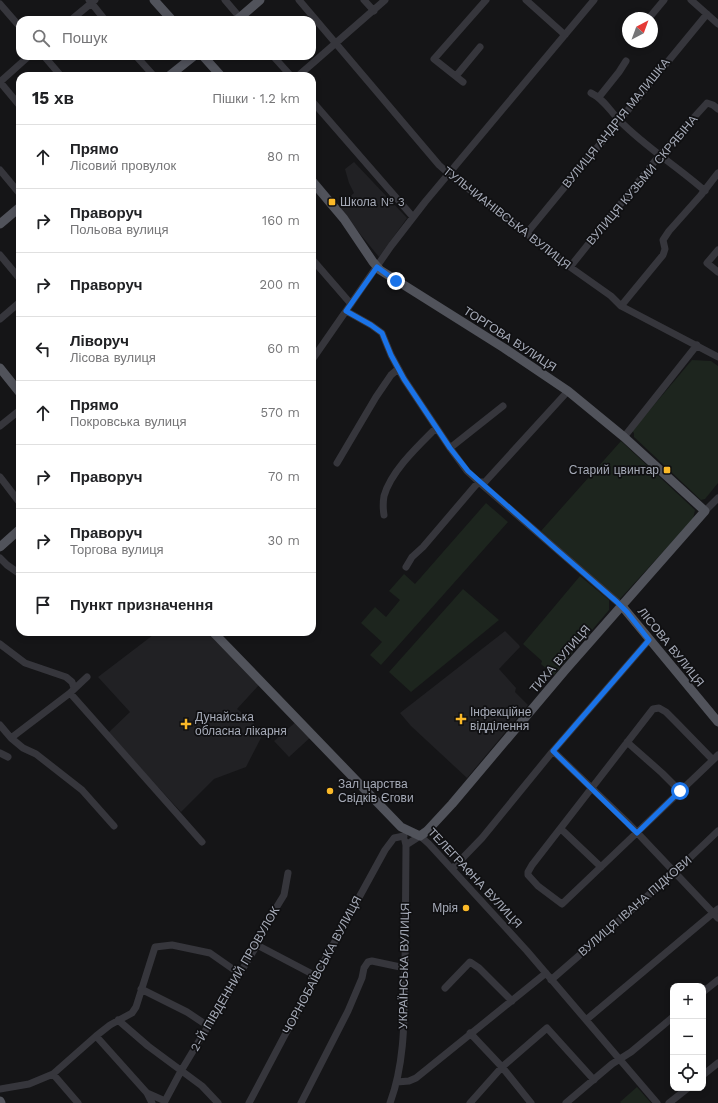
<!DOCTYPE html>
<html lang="uk">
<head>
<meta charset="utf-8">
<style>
	:root { --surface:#fff; --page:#f2f2f2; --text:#202124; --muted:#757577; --line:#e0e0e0 }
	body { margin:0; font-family:"Work Sans",sans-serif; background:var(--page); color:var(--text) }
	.controls { position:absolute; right:12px; bottom:12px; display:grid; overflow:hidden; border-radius:8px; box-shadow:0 2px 6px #0003 }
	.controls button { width:36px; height:36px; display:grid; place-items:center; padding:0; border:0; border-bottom:1px solid var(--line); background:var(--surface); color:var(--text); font:20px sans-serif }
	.compass { position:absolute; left:622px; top:12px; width:36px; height:36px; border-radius:50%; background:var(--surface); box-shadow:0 2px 6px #0003; rotate:41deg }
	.stop { position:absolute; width:12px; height:12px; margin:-9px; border:3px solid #1a73e8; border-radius:50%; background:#fff }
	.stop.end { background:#1a73e8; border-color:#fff; box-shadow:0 1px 4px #0008 }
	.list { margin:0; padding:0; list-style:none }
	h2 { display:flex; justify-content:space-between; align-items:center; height:52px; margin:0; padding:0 16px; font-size:17px }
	h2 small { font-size:13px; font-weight:400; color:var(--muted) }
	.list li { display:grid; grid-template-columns:26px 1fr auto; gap:12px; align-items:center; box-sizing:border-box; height:64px; padding:0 16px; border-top:1px solid var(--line) }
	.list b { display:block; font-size:15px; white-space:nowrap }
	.list p { margin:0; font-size:13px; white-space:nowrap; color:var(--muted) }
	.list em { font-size:13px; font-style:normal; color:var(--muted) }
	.icon { flex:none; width:22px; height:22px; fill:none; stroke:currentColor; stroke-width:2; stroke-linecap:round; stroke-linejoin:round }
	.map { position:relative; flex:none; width:718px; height:1103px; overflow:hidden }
	.search { position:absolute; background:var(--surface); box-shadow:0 2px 6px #0003; left:16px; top:16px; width:300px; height:44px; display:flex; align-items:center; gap:10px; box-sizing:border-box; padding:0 14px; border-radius:12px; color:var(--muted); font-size:15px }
	.panel { position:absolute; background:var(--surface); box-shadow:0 2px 6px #0003; left:16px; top:72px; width:300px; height:564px; border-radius:12px }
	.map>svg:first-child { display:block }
	.built { fill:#212124 }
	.green { fill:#1d251e }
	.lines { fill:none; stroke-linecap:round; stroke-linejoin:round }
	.minor { stroke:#36363c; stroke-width:7 }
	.major { stroke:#51535b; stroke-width:9 }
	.route { stroke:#1a73e8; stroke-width:5 }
	.poi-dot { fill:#fbb928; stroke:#101012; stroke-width:1.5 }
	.labels { text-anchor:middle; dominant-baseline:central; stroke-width:3.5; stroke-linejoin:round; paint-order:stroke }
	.street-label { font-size:12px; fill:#a6abb8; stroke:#101012 }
	.poi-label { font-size:12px; fill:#a6abb8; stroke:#101012; text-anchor:start }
</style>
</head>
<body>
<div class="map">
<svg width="718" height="1103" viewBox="0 0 718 1103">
	<rect width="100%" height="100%" fill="#151517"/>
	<path class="built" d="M 354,162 L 407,218 L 379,257 L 338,207 L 354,193 L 349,183 L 345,169 Z
		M 505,631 L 519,645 L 520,647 L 499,669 L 516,688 L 515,692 L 528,705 L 467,778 L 411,726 L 400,713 Z
		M 157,632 L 210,632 L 259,685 L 237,709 L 250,719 L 263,734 L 246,767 L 214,779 L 181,812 L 108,733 L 130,712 L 98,677 Z
		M 298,720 L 313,735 L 289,757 L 274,741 Z"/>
	<path class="green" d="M 692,360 L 711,361 L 718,366 L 718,483 L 705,499 L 701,500 L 634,437 L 634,433 L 632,431 Z
		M 621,441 L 695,510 L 693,519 L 619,600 L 541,531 Z
		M 486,503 L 508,522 L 381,665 L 370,655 L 382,642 L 361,623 L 375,607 L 386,617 L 400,600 L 389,591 L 404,574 L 415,584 Z
		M 580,576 L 609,600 L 609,610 L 554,675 L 541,664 L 542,661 L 523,644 Z
		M 463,589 L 499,620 L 411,692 L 389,672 Z
		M 637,1087 L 651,1103 L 621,1103 L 620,1102 Z"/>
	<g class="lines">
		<path class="minor" d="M 89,0 L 105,20
			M 225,0 L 242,20
			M 299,0 L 439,165 L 448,173 L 570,267 L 611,296 L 621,306 L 718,357
			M 364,0 L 374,11
			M 526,0 L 565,35
			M 691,0 L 718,24
			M 0,4 L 20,27
			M 649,18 L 664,0
			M 71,20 L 95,0
			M 44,56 L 61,76
			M 136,56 L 154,76
			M 273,56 L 291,76
			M 298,76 L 385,0
			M 456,76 L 480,47
			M 463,82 L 434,59 L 486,0
			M 591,93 C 604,99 610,111 619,120 C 645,147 677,166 705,191
			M 599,97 L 619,72 L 626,61
			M 312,101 L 413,217
			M 20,106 L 0,82 L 29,56
			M 0,170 L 20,194
			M 526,234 L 707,14
			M 718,250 L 707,263 L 718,272
			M 0,255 L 20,279
			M 312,259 L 351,304
			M 570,267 L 659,156 L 707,103 L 713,105 L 718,109
			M 621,306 L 663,255 L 665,249 L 663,240 L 669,231 L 701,195 L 718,173
			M 346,311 L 371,325 L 382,333 L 391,355 L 404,379 L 450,448 L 467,471 L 479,482 L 622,606
			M 0,319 L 20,302
			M 312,360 L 391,246 L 425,202 L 594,0
			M 0,426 L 20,410
			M 624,437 L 697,345
			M 450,448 L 503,406
			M 337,463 L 376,397 L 391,375 L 398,369
			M 0,477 L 20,503
			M 705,511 L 718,498
			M 384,515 C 383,509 383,502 384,496 C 391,471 418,446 436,428
			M 0,558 L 7,565 L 20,574
			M 406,567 L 412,557 L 423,547 L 475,486 L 479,482 L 485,482 L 568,391
			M 0,644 L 25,663 L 66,677 L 72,682 L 74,688
			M 70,693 L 202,842
			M 0,725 L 11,738 L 23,748 L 36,754 L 82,790 L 114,826
			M 11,738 L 70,693 L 87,677
			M 627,742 L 662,773 L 680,791
			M 553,751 L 628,823 L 718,918
			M 0,753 L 8,757
			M 713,760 L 676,722 L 666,712 L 659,708 L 653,709 L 532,865 L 528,872 L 528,875 L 538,886 L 562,904 C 612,856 662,808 713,760 L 718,755
			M 561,829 L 601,867
			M 406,845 L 420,836 L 429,844 L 527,951 L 657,1103
			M 452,869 L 482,838 L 553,751 L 649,640
			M 257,945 L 316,976
			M 551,980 L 675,872 L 718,831
			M 445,988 L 470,962 L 479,968 L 512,1001
			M 141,989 L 187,1012 L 208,1026
			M 703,992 L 718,980
			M 118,1020 L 148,1046 L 202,1086 L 218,1103
			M 586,1020 L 718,909
			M 470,1033 L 502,1067 L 531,1103
			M 96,1036 L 147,1093 L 165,1101
			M 53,1074 L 78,1103
			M 703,1075 L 718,1063
			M 397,1082 L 409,1081 L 416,1078 L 546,973
			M 0,1089 L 29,1084 L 53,1074 L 96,1036 L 110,1025 L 132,1013 L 136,1007 L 155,947 L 172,945 L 210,953 L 240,974
			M 147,1093 L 152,1103
			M 164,1103 L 181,1071 L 257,945 L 265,926 L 284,895 L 288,873
			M 249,1103 L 316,976 L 385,850 L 394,838 L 404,836
			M 301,1103 L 348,1011 L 362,978 L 364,968 L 368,962 L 372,961 L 405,968
			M 390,1103 C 406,1060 404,1013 405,967 C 405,927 406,886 406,845 L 405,841
			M 470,1103 L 502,1067 L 547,1028 L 594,1080
			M 566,1103 L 612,1064 L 631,1052 L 673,1017
			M 669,1103 L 688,1088"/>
		<path class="major" d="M 154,0 L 172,20
			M 237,20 L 260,0
			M 203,56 L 221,76
			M 169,76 L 194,56
			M 0,224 L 20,207
			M 0,368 L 20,393
			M 0,547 L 20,529
			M 622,606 L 718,722
			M 213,632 L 401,827 L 420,836 L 427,831 L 452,804 L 566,669 L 705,511 L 624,437 L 568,391 L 504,348 L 380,270 L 373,262 L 344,219 L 312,181
			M 0,1101 L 1,1103"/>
	</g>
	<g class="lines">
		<path class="route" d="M 396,281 L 377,267 L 346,311 L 371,325 L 382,333 L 391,355 L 404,379 L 450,448 L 468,471 L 556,549 L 617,602 L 627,612 L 649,640 L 553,751 L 637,833 L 680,791"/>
	</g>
	<g class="poi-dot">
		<rect x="328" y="198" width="8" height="8" rx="2"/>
		<rect x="663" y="466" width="8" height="8" rx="2"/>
		<path d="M459 713h4v4h4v4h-4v4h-4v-4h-4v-4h4z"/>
		<path d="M184 718h4v4h4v4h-4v4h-4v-4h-4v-4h4z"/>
		<circle cx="330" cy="791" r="4"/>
		<circle cx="466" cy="908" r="4"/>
	</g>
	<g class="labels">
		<g class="street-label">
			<text transform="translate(616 123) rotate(-51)">ВУЛИЦЯ АНДРІЯ МАЛИШКА</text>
			<text transform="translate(642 180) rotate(-50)">ВУЛИЦЯ КУЗЬМИ СКРЯБІНА</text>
			<text transform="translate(507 218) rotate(38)">ТУЛЬЧИАНІВСЬКА ВУЛИЦЯ</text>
			<text transform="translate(510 339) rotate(33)">ТОРГОВА ВУЛИЦЯ</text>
			<text transform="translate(671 647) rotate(51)">ЛІСОВА ВУЛИЦЯ</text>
			<text transform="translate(560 659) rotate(-49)">ТИХА ВУЛИЦЯ</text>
			<text transform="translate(475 878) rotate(47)">ТЕЛЕГРАФНА ВУЛИЦЯ</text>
			<text transform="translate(635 906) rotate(-41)">ВУЛИЦЯ ІВАНА ПІДКОВИ</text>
			<text transform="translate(322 965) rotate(-62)">ЧОРНОБАЇВСЬКА ВУЛИЦЯ</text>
			<text transform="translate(404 966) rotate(-89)">УКРАЇНСЬКА ВУЛИЦЯ</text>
			<text transform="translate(235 979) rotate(-60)">2-Й ПІВДЕННИЙ ПРОВУЛОК</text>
		</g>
		<g class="poi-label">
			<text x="340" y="202">Школа № 3</text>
			<text x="659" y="470" text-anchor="end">Старий цвинтар</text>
			<text x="470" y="712">Інфекційне<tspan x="470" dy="14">відділення</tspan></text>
			<text x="195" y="717">Дунайська<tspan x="195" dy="14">обласна лікарня</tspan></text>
			<text x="338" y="784">Зал царства<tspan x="338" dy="14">Свідків Єгови</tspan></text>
			<text x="458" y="908" text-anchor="end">Мрія</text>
		</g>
	</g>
</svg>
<div class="controls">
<button>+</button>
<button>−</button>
<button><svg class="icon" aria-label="locate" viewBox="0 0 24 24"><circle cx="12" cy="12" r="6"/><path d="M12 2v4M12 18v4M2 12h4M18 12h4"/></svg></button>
</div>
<svg class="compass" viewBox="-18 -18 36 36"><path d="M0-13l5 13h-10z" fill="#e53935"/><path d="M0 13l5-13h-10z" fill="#757577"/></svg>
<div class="stop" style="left:680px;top:791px"></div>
<div class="stop end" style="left:396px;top:281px"></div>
<div class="search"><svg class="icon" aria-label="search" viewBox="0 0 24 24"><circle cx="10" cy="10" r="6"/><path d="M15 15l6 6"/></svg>Пошук</div>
<section class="panel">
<h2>15 хв<small>Пішки · 1.2 km</small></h2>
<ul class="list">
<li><svg class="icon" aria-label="ahead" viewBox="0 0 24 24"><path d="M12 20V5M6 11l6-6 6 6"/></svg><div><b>Прямо</b><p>Лісовий провулок</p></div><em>80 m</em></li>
<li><svg class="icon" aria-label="right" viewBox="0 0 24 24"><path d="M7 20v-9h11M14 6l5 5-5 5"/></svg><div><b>Праворуч</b><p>Польова вулиця</p></div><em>160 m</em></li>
<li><svg class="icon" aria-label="right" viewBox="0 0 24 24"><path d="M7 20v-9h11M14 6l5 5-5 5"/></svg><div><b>Праворуч</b></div><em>200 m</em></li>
<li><svg class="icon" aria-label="left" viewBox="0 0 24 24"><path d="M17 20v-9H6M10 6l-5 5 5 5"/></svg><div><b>Ліворуч</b><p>Лісова вулиця</p></div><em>60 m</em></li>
<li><svg class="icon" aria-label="ahead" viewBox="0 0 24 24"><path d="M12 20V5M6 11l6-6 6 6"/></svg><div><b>Прямо</b><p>Покровська вулиця</p></div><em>570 m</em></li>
<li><svg class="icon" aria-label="right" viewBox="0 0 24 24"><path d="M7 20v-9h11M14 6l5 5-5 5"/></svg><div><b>Праворуч</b></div><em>70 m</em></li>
<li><svg class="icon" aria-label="right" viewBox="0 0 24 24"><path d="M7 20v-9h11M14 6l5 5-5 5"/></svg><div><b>Праворуч</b><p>Торгова вулиця</p></div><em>30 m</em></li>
<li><svg class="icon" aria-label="arrive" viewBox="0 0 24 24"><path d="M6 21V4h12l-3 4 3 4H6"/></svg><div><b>Пункт призначення</b></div></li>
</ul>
</section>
</div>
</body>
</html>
